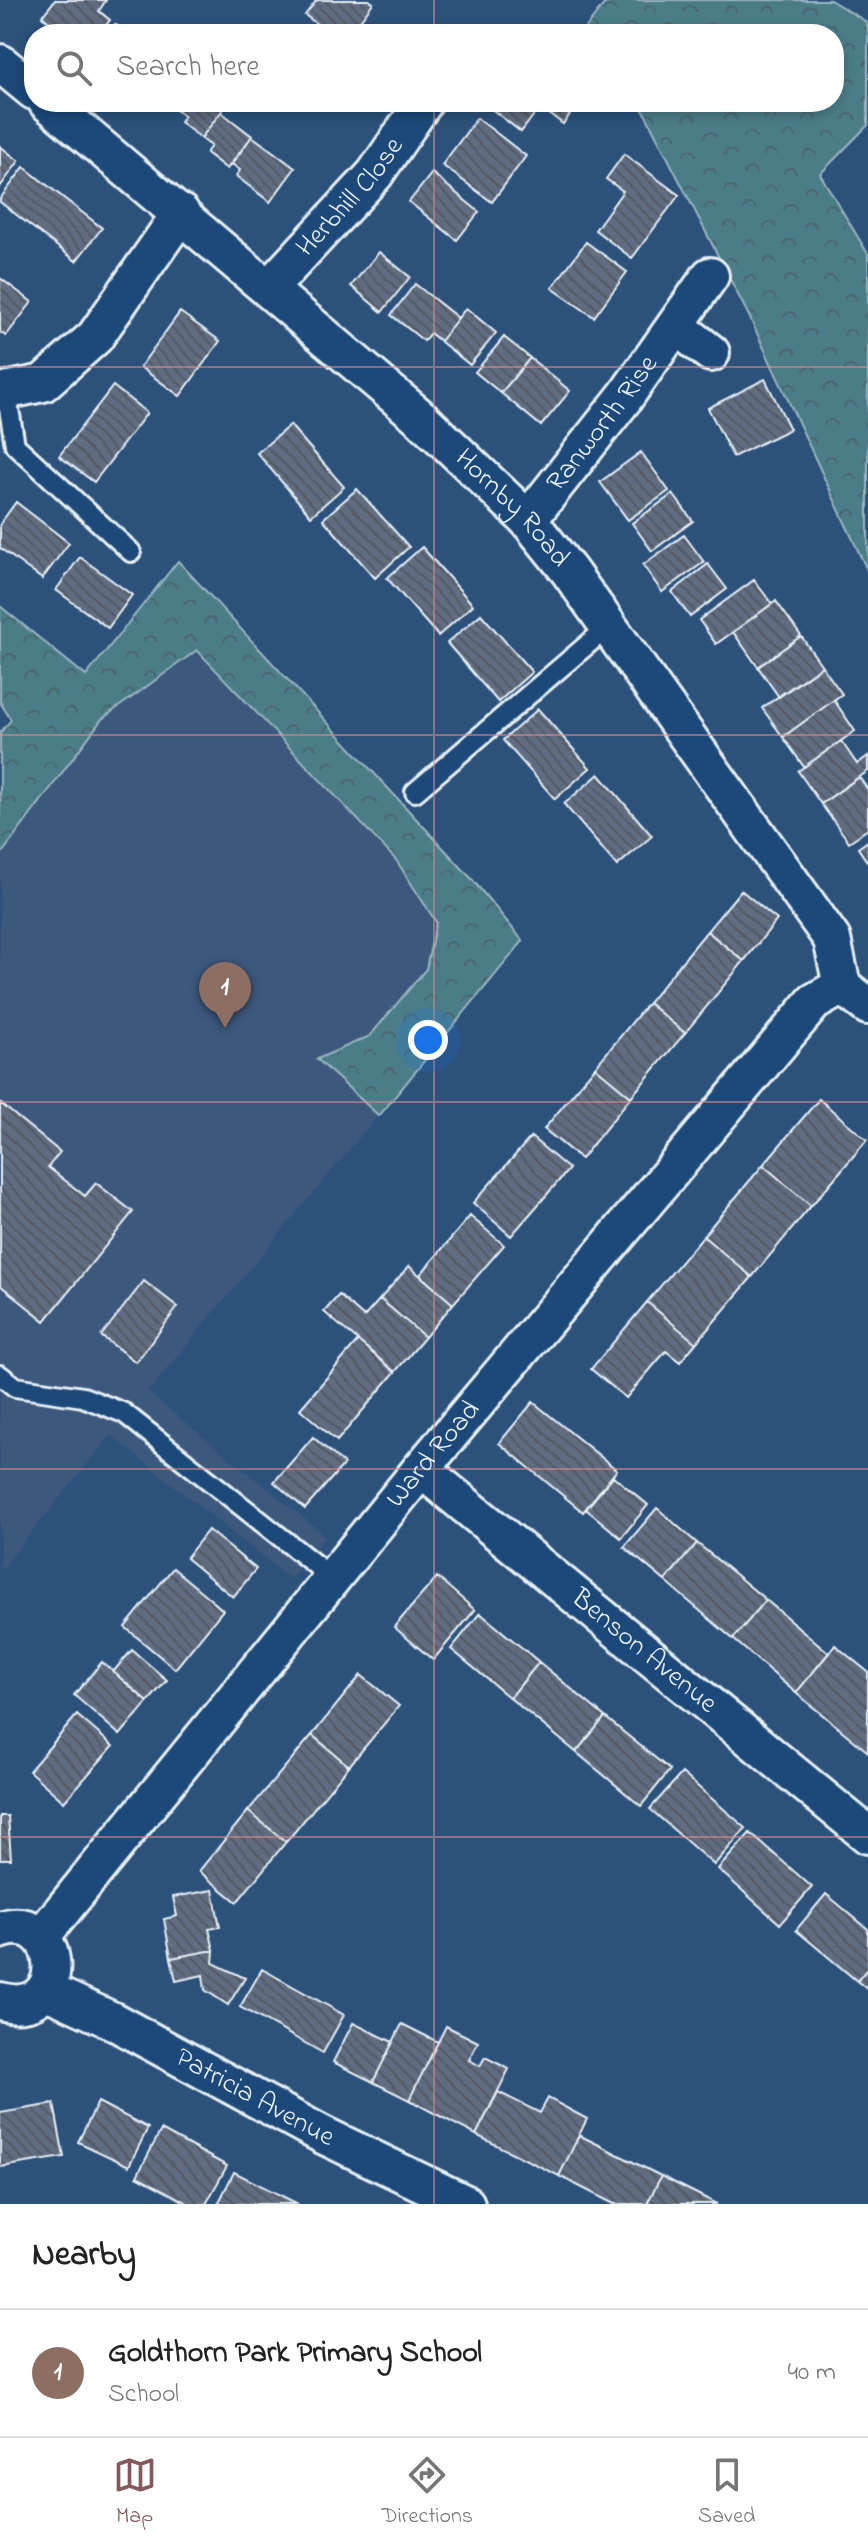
<!DOCTYPE html>
<style>
:root{--surface:#fff;--page:#f2f2f2;--text:#222;--muted:#767676;--line:#e0e0e0;--accent:#85585c}
body{margin:0;font-family:"Indie Flower",sans-serif;background:var(--page);color:var(--text)}
.you{position:absolute;left:428px;top:1040px;width:28px;height:28px;margin:-20px;border:6px solid #fff;border-radius:50%;background:#1a73e8;box-shadow:0 0 0 12px #1a73e833}
.badge{display:grid;place-items:center;width:52px;height:52px;border-radius:50%;background:var(--accent);color:#fff;font-size:26px;font-weight:700}
.pin{position:absolute;translate:-50% -66px;filter:drop-shadow(0 2px 4px #0008)}
.pin::after{content:'';position:absolute;top:42px;width:28px;height:24px;background:inherit;clip-path:polygon(0 0,100% 0,50% 100%)}
.list{margin:0;padding:0;list-style:none}
h2{display:flex;justify-content:space-between;align-items:center;height:104px;margin:0;padding:0 32px;font-size:34px}
h2 small{font-size:26px;font-weight:400;color:var(--muted)}
.list li{display:grid;grid-template-columns:52px 1fr auto;gap:24px;align-items:center;box-sizing:border-box;height:128px;padding:0 32px;border-top:2px solid var(--line)}
.list b{display:block;font-size:30px;white-space:nowrap}
.list p{margin:0;font-size:26px;white-space:nowrap;color:var(--muted)}
.list em{font-size:26px;font-style:normal;color:var(--muted)}
.icon{flex:none;width:44px;height:44px;fill:none;stroke:currentColor;stroke-width:2;stroke-linecap:round;stroke-linejoin:round}
.map{position:relative;flex:none;width:868px;height:2204px;overflow:hidden}
.search{position:absolute;background:var(--surface);box-shadow:0 4px 12px #0003;left:24px;right:24px;top:24px;height:88px;display:flex;align-items:center;gap:20px;box-sizing:border-box;padding:0 28px;border-radius:32px;color:var(--muted);font-size:30px}
.sheet{height:232px;background:var(--surface)}
nav{display:flex;justify-content:space-around;align-items:center;box-sizing:border-box;height:112px;border-top:2px solid var(--line);background:var(--surface);font-size:22px;color:var(--muted)}
nav a{display:grid;justify-items:center;gap:4px}
nav .on{color:var(--accent)}
.map>svg:first-child{display:block}
</style>
<div class="map">
<svg width="868" height="2204" viewBox="0 0 868 2204">
<defs>
<pattern id="forest-crowns" width="20" height="18" patternUnits="userSpaceOnUse" patternTransform="scale(2)"><rect width="20" height="18" fill="#4c7d89"/><path d="M2 6a3 3 0 1 1 6 0M12 15a3 3 0 1 1 6 0" fill="none" stroke="#49656d"/></pattern>
<pattern id="building-back-hatch" width="6" height="6" patternUnits="userSpaceOnUse" patternTransform="scale(2)"><rect width="6" height="6" fill="#616d81"/><path d="M-1 5l2 2M0 0l6 6M5-1l2 2" fill="none" stroke="#525963"/></pattern>
</defs>
<rect width="100%" height="100%" fill="#2c517b"/>
<filter id="ink" filterUnits="userSpaceOnUse"><feTurbulence type="fractalNoise" baseFrequency=".0125" numOctaves="2"/><feDisplacementMap in="SourceGraphic" scale="16" xChannelSelector="R" yChannelSelector="G"/><feConvolveMatrix kernelMatrix="1 2 1 2 8 2 1 2 1" color-interpolation-filters="sRGB"/></filter>
<g filter="url(#ink)">
<!-- built -->
<path fill="#3c597d" d="M178,561l293,317 52,63 -375,451 178,144 -36,43 -179,-144 -111,136v-787z"/>
<!-- forest -->
<path fill="url(#forest-crowns)" stroke="#9ab7c0" stroke-width="2" d="M616,0h214l35,21 3,6v98l-48,49 48,80v318l-119,-256 -110,-214h195v-68h-253l23,-30z
M178,561l293,317 52,63 -144,175 -62,-57 53,-23 56,-67 10,-47 -40,-62 -199,-210 -95,69 -102,137v-123l11,-13 -11,-18v-96l86,70z"/>
<!-- building -->
<path fill="url(#building-back-hatch)" stroke="#e8f1f8" stroke-width="2" d="M55,0h51l-7,11 11,9 -11,14h-35l-22,-18z
M317,0h52l4,3 -23,31h-20l-25,-19z
M115,24l12,10h-19z
M182,102h35l8,5 -24,31 -21,-16 4,-6 -8,-6z
M487,102h92l-16,22 -23,-17 -19,25 -36,-28z
M221,112l31,24 -25,33 -21,-16 5,-7 -10,-8z
M477,118l49,38 -34,46 -50,-37z
M252,136l43,32 -25,34 -34,-26 4,-6 -8,-6z
M0,146l19,15 -19,26z
M624,154l55,41 -47,63 -37,-28 28,-39 -17,-12z
M24,167l78,61 -26,33 -76,-59v-3z
M432,173l47,39 -22,28 -48,-38z
M586,242l41,30 -33,45 -42,-29z
M379,252l31,25 -28,35 -31,-26z
M0,278l32,24 -26,34 -6,-4z
M415,284l43,34 -18,23 -10,-8 -6,8 -33,-26z
M466,308l30,25 -26,32 -30,-24z
M180,312l40,29 -40,55 -40,-29z
M504,337l26,21 -29,35 -26,-21z
M530,358l40,33 -29,35 -40,-33z
M765,379l25,50 -57,28 -25,-49z
M113,386l34,27 -53,69 -35,-26z
M290,425l54,62 -33,29 -54,-63z
M641,452l28,39 -41,29 -28,-38z
M357,489l52,58 -34,31 -52,-59z
M673,494l20,27 -41,30 -20,-28z
M16,502l53,41 -27,36 -42,-31v-24z
M684,535l20,27 -42,30 -19,-27z
M422,547l51,58 -35,31 -51,-58z
M80,557l52,38 -24,33 -52,-38z
M708,564l19,25 -37,28 -18,-25z
M754,580l18,24 -56,40 -17,-24z
M776,601l25,35 -43,31 -25,-35z
M481,614l51,58 -34,30 -51,-59z
M801,636l21,30 -43,31 -21,-30z
M822,666l20,28 -59,43 -21,-29z
M834,700l21,31 -51,36 -21,-30z
M538,709l52,59 -35,31 -52,-59z
M841,741l16,23 11,-8v15l-47,33 -23,-33z
M599,774l53,62 -35,30 -53,-62z
M859,777l9,13v39l-19,13 -28,-38z
M868,841v22l-10,-15z
M741,890l36,30 -33,41 -37,-30z
M707,931l37,30 -59,72 -37,-30z
M648,1003l37,30 -54,64 -36,-30z
M595,1067l36,30 -50,62 -37,-30z
M819,1099l48,41 -56,66 -48,-41z
M0,1103l60,49 -12,15 37,29 11,-13 37,29 -88,109 -45,-36z
M531,1137l38,32 -58,67 -38,-33z
M763,1165l48,41 -59,71 -49,-41z
M470,1216l34,29 -51,59 -33,-29z
M703,1236l49,41 -56,66 -49,-41z
M409,1266l44,38 -28,33 -45,-38z
M144,1281l34,26 -42,55 -35,-26z
M339,1295l25,22 16,-18 45,38 -30,35 -71,-60z
M647,1302l49,41 -16,19 -14,-11 -40,47 -35,-29z
M358,1341l37,31 -58,69 -37,-32z
M533,1402l84,68 -34,42 -84,-69z
M313,1437l31,27 -39,45 -31,-27z
M613,1476l35,29 -27,33 -35,-29z
M657,1508l40,35 -32,38 -41,-34z
M208,1530l48,39 -23,28 -47,-39z
M697,1543l69,57 -33,39 -68,-58z
M173,1568l50,42 -48,59 -50,-42z
M437,1577l38,33 -42,50 -39,-33z
M766,1600l63,53 -33,40 -63,-54z
M480,1613l59,49 -29,36 -59,-49z
M835,1645l33,27v80l-72,-59z
M132,1650l35,30 -19,22 -35,-30z
M102,1662l46,40 -28,33 -46,-40z
M539,1662l66,55 -29,35 -66,-54z
M361,1675l38,31 -50,60 -37,-31z
M77,1715l36,31 -49,56 -35,-31z
M605,1717l65,53 -29,36 -65,-54z
M312,1735l37,31 -63,76 -38,-31z
M682,1773l64,55 -32,37 -64,-56z
M248,1811l38,31 -49,60 -38,-31z
M0,1816h8l3,43h-11z
M750,1833l62,54 -32,37 -62,-55z
M213,1890l7,37 -11,2 5,21 -43,8 -7,-39 13,-3 -4,-19z
M826,1894l42,35v39l-11,13 -61,-51z
M214,1950l-1,13 32,15 -17,27 -23,-15 -2,-15 -27,6 -5,-23z
M868,1968v22l-11,-9z
M262,1969l82,46 -21,38 -83,-46z
M353,2023l40,19 -20,40 -40,-20z
M402,2024l36,18 -29,58 -36,-18z
M446,2026l32,16 -9,18 11,6 5,-9 24,12 -33,66 -67,-35z
M498,2092l42,21 8,-15 39,21 -28,57 -83,-41z
M98,2102l50,26 -19,38 -51,-24z
M54,2104l10,53 -64,10v-54z
M161,2130l66,36 -21,38h-17l-52,-28z
M579,2135l82,41 -14,28h-33l-55,-28z
M234,2172l64,32h-80z
M661,2176l56,28h-70z"/>
<g fill="none" stroke-linecap="round" stroke-linejoin="round">
<defs>
<path id="lane" d="M6,391l9,54 116,107
M415,792l193,-165
M0,1375l15,12 68,10 41,16 208,165"/>
<g id="street">
<path d="M0,63l34,28"/>
<path id="s1" d="M47,102l375,317 106,101 41,51 263,368 10,47 26,20"/>
<path id="s2" d="M269,288l106,-114 49,-72"/>
<path d="M676,326l35,27"/>
<path d="M0,392l43,-9 52,-46 86,-124"/>
<path id="s3" d="M528,520l97,-123 85,-121"/>
<path id="s4" d="M421,1469l447,366"/>
<path d="M0,1930c63,-24 74,91 0,71"/>
<path id="s5" d="M41,1937l380,-468 393,-467 28,-16"/>
<path id="s6" d="M45,1990l68,31 210,114 143,69"/>
</g>
</defs>
<!-- lane casing -->
<use href="#lane" stroke="#e8f1f8" stroke-width="24"/>
<!-- street casing -->
<use href="#street" stroke="#e8f1f8" stroke-width="42"/>
<!-- lane -->
<use href="#lane" stroke="#1f4a7a" stroke-width="18"/>
<!-- street -->
<use href="#street" stroke="#1f4a7a" stroke-width="36"/>
</g>
</g>
<!-- grid -->
<path fill="none" stroke="#df8c90" stroke-width="2" stroke-opacity="0.55" d="M434,0v34M434,102v2102M0,367h868M0,735h868M0,1102h868M0,1469h868M0,1837h868"/>
<g text-anchor="middle" dominant-baseline="central" stroke-width="6" stroke-linejoin="round" paint-order="stroke">
<!-- street labels -->
<g font-size="28" fill="#e8f1f8" stroke="#1f4a7a">
<text stroke="none"><textPath href="#s2" startOffset="122">Herbhill Close</textPath></text>
<text stroke="none"><textPath href="#s3" startOffset="122">Ranworth Rise</textPath></text>
<text stroke="none"><textPath href="#s1" startOffset="618">Hornby Road</textPath></text>
<text stroke="none"><textPath href="#s5" startOffset="622">Ward Road</textPath></text>
<text stroke="none"><textPath href="#s4" startOffset="288">Benson Avenue</textPath></text>
<text stroke="none"><textPath href="#s6" startOffset="236">Patricia Avenue</textPath></text>
</g>
</g>
</svg>
<div class="you"></div>
<div class="pin badge" style="left:225px;top:1028px;background:#8d6e63">1</div>
<div class="search"><svg class="icon" aria-label="search" viewBox="0 0 24 24"><circle cx="10" cy="10" r="6"/><path d="M15 15l6 6"/></svg>Search here</div>
</div>
<section class="sheet">
<h2>Nearby<small></small></h2>
<ul class="list">
<li><span class="badge" style="background:#8d6e63">1</span><div><b>Goldthorn Park Primary School</b><p>School</p></div><em>40 m</em></li>
</ul>
</section>
<nav>
<a class="on"><svg class="icon" aria-label="map" viewBox="0 0 24 24"><path d="M3 6l6-2 6 2 6-2v14l-6 2-6-2-6 2zM9 4v14M15 6v14"/></svg>Map</a>
<a><svg class="icon" aria-label="directions" viewBox="0 0 24 24"><path d="M12 3l9 9-9 9-9-9zM9 14v-3h6M13 9l2 2-2 2"/></svg>Directions</a>
<a><svg class="icon" aria-label="saved" viewBox="0 0 24 24"><path d="M7 4h10v16l-5-4-5 4z"/></svg>Saved</a>
</nav>
